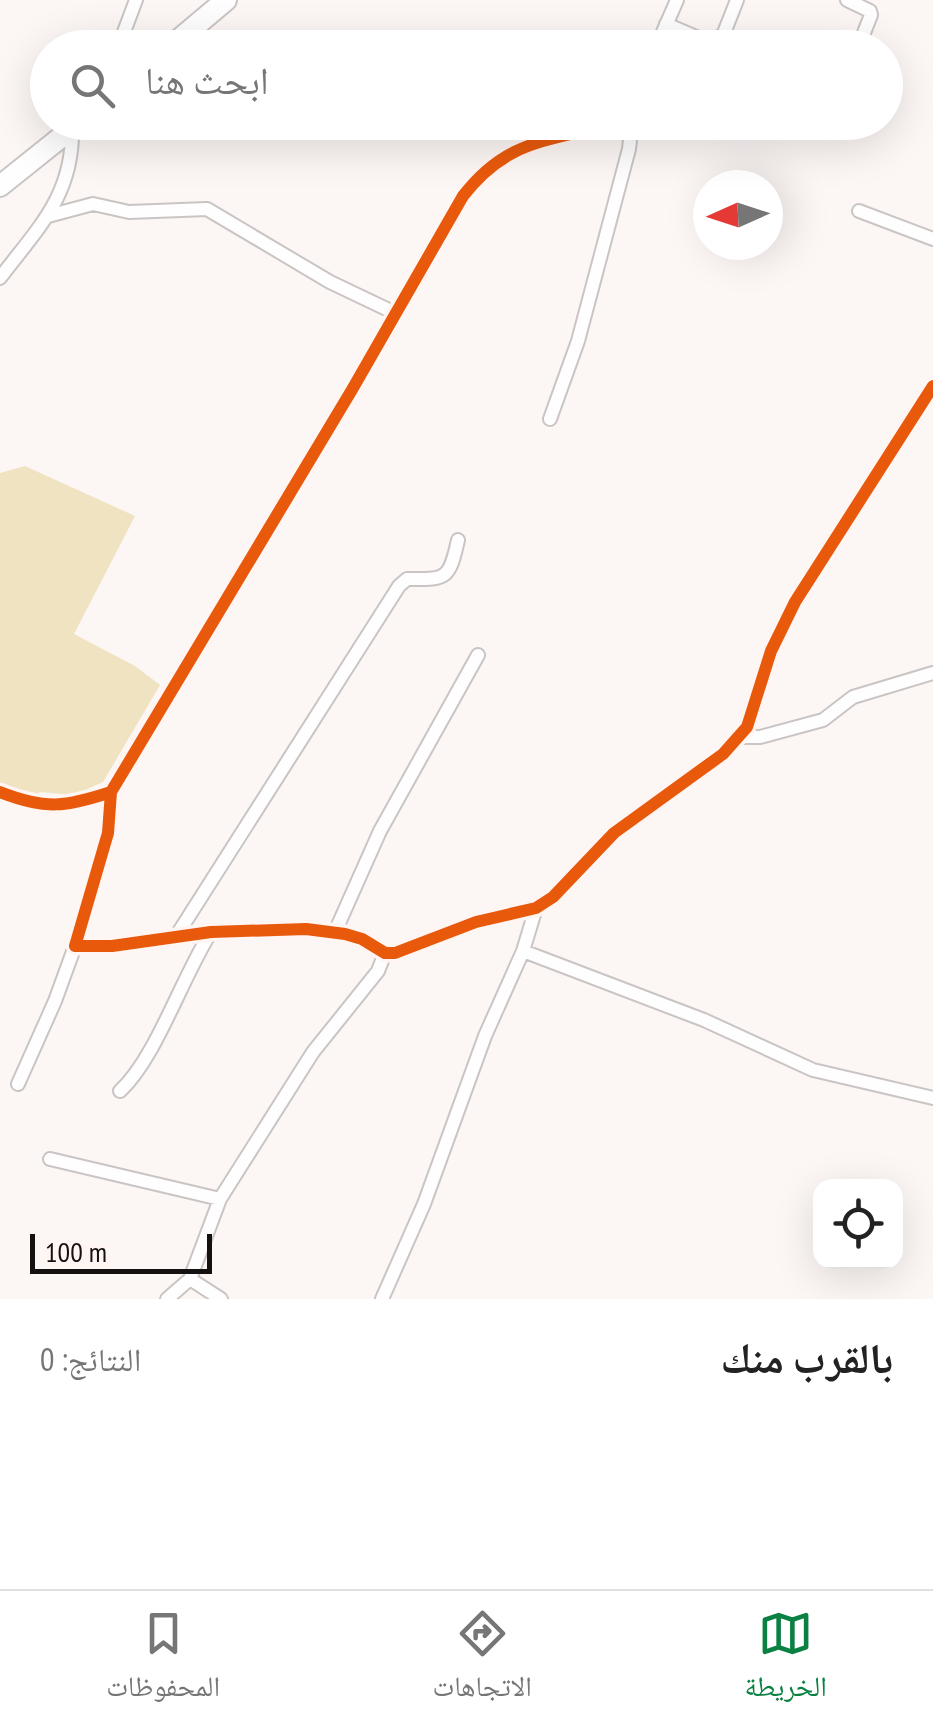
<!DOCTYPE html>
<html lang="ar">
<meta charset="utf-8">
<style>
:root{--surface:#fff;--page:#f2f2f2;--text:#222;--muted:#767676;--line:#e0e0e0;--accent:#0b8043}
body{margin:0;font-family:"PT Sans Narrow","Noto Naskh Arabic",sans-serif;background:var(--page);color:var(--text);direction:rtl}
.controls{position:absolute;right:30px;bottom:30px;display:grid;overflow:hidden;border-radius:20px;box-shadow:0 10px 40px #0002}
.controls button{width:90px;height:90px;display:grid;place-items:center;padding:0;border:0;border-bottom:2px solid var(--line);background:var(--surface);color:var(--text);font:50px sans-serif}
.compass{position:absolute;left:693px;top:170px;width:90px;height:90px;border-radius:50%;background:var(--surface);box-shadow:0 10px 40px #0002;rotate:267deg}
.scale{position:absolute;left:30px;bottom:25px;width:182px;box-sizing:border-box;padding-left:10px;border:5px solid #151110;border-top:0;font-size:28px;line-height:35px;white-space:nowrap;color:#151110;-webkit-text-stroke:8px #fff5f2;paint-order:stroke}
.list{margin:0;padding:0;list-style:none}
h2{display:flex;justify-content:space-between;align-items:center;height:130px;margin:0;padding:0 40px;font-size:42px}
h2 small{font-size:32px;font-weight:400;color:var(--muted)}
.icon{flex:none;width:55px;height:55px;fill:none;stroke:currentColor;stroke-width:2;stroke-linecap:round;stroke-linejoin:round}
.map{position:relative;flex:none;width:933px;height:1299px;overflow:hidden;direction:ltr}
.search{position:absolute;background:var(--surface);box-shadow:0 10px 40px #0002;left:30px;right:30px;top:30px;height:110px;display:flex;align-items:center;gap:25px;box-sizing:border-box;padding:0 35px;border-radius:55px;color:var(--muted);font-size:38px}
.sheet{height:290px;background:var(--surface)}
nav{display:flex;justify-content:space-around;align-items:center;box-sizing:border-box;height:140px;border-top:2px solid var(--line);background:var(--surface);font-size:28px;color:var(--muted)}
nav a{display:grid;justify-items:center;gap:5px}
nav .on{color:var(--accent)}
.map>svg:first-child{display:block}
</style>
<div class="map">
<svg width="933" height="1299" viewBox="0 0 933 1299">
<rect width="100%" height="100%" fill="#fcf6f5"/>
<!-- green -->
<path fill="#f0e3c1" d="M25,466l110,50 -61,118 61,32 25,19 -57,97 -29,13 -35,-3 -1,9 -38,-13v-315z"/>
<g fill="none" stroke-linecap="round" stroke-linejoin="round">
<defs>
<path id="minor" d="M847,0l23,11 1,4 -13,33
M666,24l35,15 15,2 8,-8 13,-33
M118,48l18,-48
M656,48l21,-48
M859,211l74,28
M48,216l45,-12 36,8 78,-3 123,73 65,31
M0,278c37,-49 73,-82 72,-148
M550,419l28,-78 51,-192 3,-27
M739,737h21l63,-17 30,-23 80,-24
M0,792c46,18 66,15 111,0l242,-404 110,-192c46,-59 86,-53 152,-74
M111,792l-3,41 -33,113h37l99,-14 95,-3 39,5 17,5 23,14h10l81,-31 60,-14 17,-11 61,-64 109,-79 24,-27 24,-76 24,-49 138,-216
M335,932l45,-101 98,-176
M175,938l224,-352 8,-7c39,0 42,2 51,-39
M523,951l181,69 109,50 120,28
M18,1084l37,-83 20,-55
M120,1091c36,-33 62,-114 91,-159
M50,1159l170,40
M190,1279l31,20
M167,1299l23,-20 30,-80 93,-147 65,-81 7,-18
M382,1299l42,-95 61,-168 38,-85 13,-43"/>
<path id="primary" d="M169,48l57,-48
M0,186l80,-64"/>
</defs>
<!-- minor casing -->
<use href="#minor" stroke="#cac5c4" stroke-width="16"/>
<!-- primary casing -->
<use href="#primary" stroke="#cac5c4" stroke-width="24"/>
<!-- minor -->
<use href="#minor" stroke="#fffefe" stroke-width="12"/>
<!-- primary -->
<use href="#primary" stroke="#fffefe" stroke-width="20"/>
<defs>
<path id="cycleway" d="M0,792c46,18 66,15 111,0l242,-404 110,-192c46,-59 86,-53 152,-74
M111,792l-3,41 -33,113h37l99,-14 95,-3 39,5 17,5 23,14h10l81,-31 60,-14 17,-11 61,-64 109,-79 24,-27 24,-76 24,-49 138,-216"/>
</defs>
<!-- cycleway casing -->
<use href="#cycleway" stroke="#fff5f2" stroke-width="19"/>
<!-- cycleway -->
<use href="#cycleway" stroke="#e8590c" stroke-width="12"/>
</g>
</svg>
<div class="controls">
<button><svg class="icon" aria-label="locate" viewBox="0 0 24 24"><circle cx="12" cy="12" r="6"/><path d="M12 2v4M12 18v4M2 12h4M18 12h4"/></svg></button>
</div>
<svg class="compass" viewBox="-18 -18 36 36"><path d="M0-13l5 13h-10z" fill="#e53935"/><path d="M0 13l5-13h-10z" fill="#767676"/></svg>
<div class="scale">100 m</div>
<div class="search"><svg class="icon" aria-label="search" viewBox="0 0 24 24"><circle cx="10" cy="10" r="6"/><path d="M15 15l6 6"/></svg>ابحث هنا</div>
</div>
<section class="sheet">
<h2>بالقرب منك<small>النتائج: 0</small></h2>
<ul class="list">
</ul>
</section>
<nav>
<a class="on"><svg class="icon" aria-label="map" viewBox="0 0 24 24"><path d="M3 6l6-2 6 2 6-2v14l-6 2-6-2-6 2zM9 4v14M15 6v14"/></svg>الخريطة</a>
<a><svg class="icon" aria-label="directions" viewBox="0 0 24 24"><path d="M12 3l9 9-9 9-9-9zM9 14v-3h6M13 9l2 2-2 2"/></svg>الاتجاهات</a>
<a><svg class="icon" aria-label="saved" viewBox="0 0 24 24"><path d="M7 4h10v16l-5-4-5 4z"/></svg>المحفوظات</a>
</nav>
